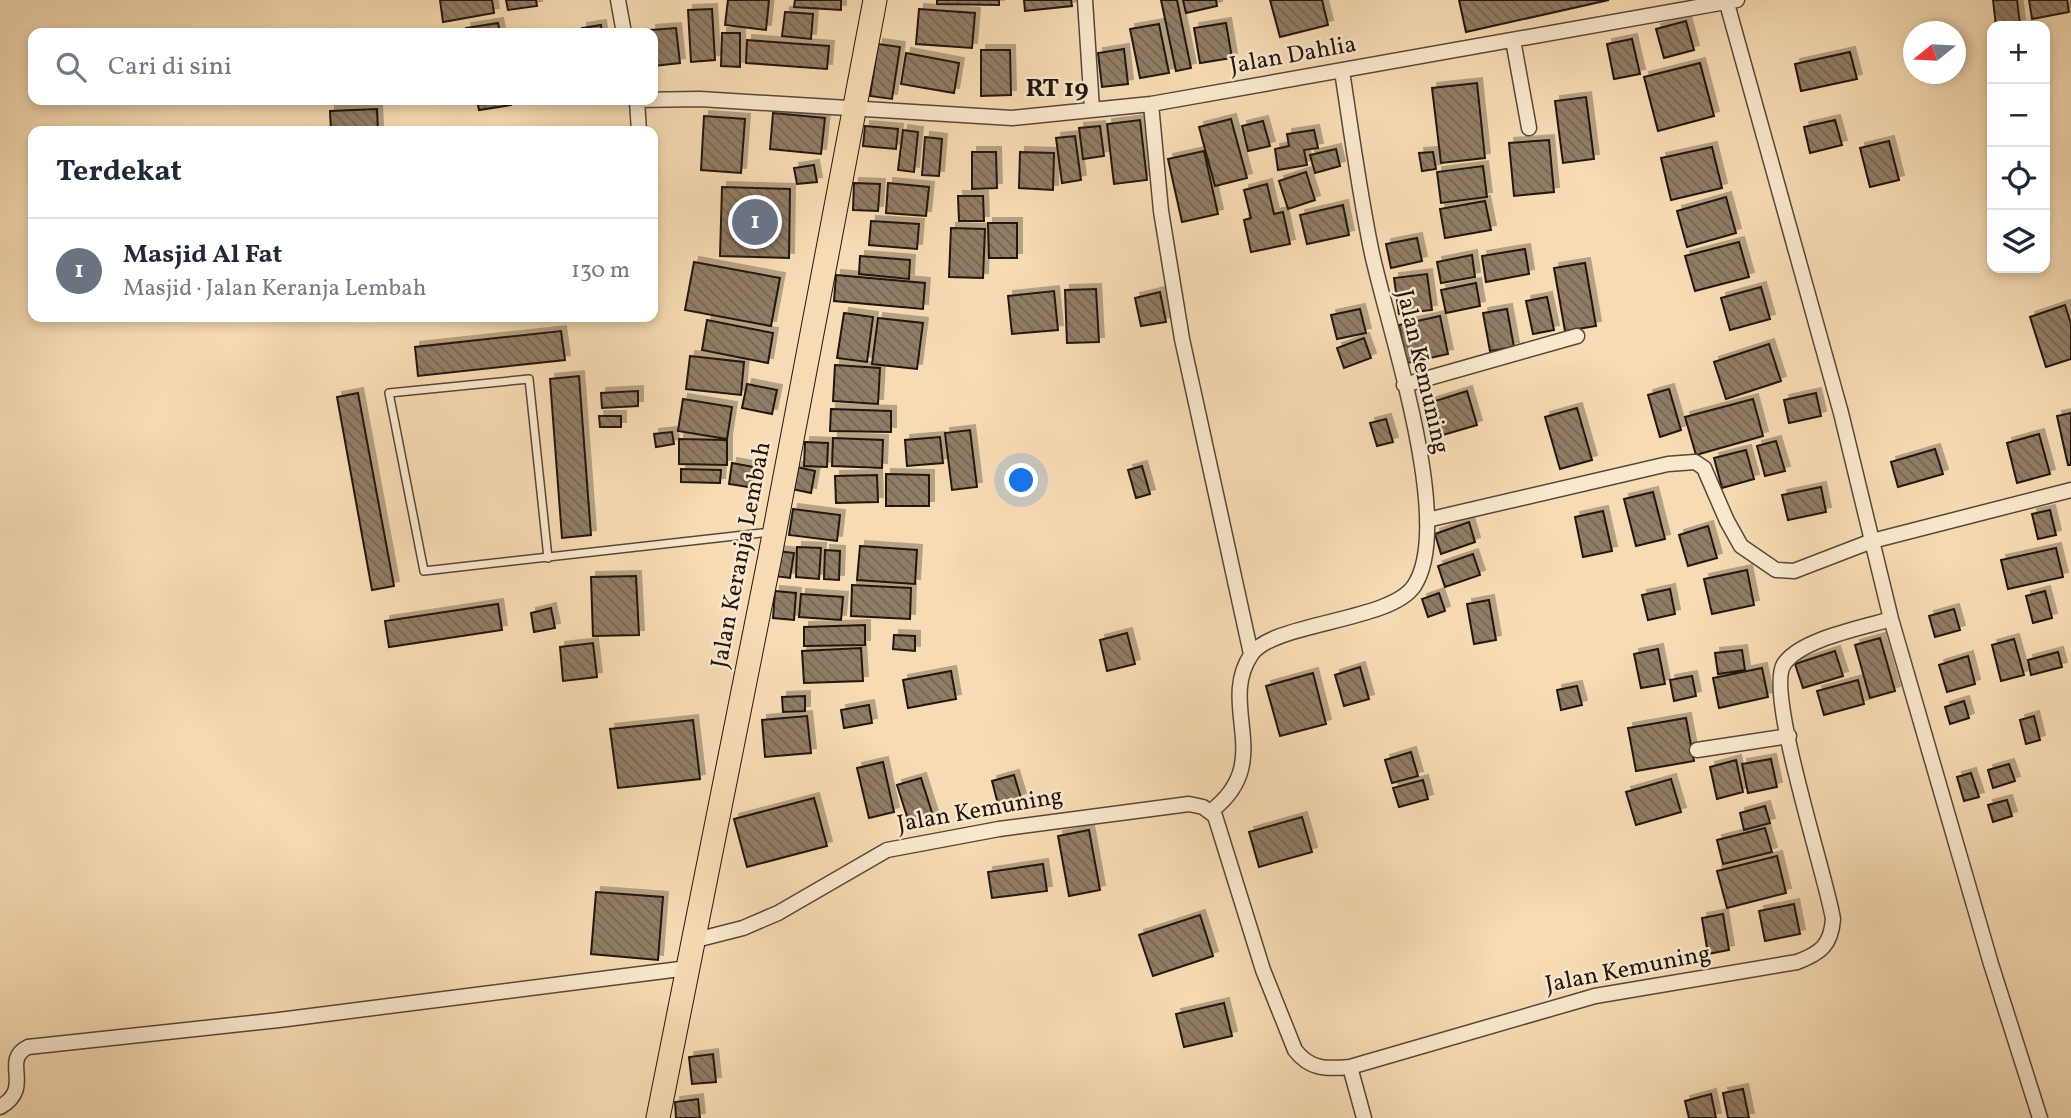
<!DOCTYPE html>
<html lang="id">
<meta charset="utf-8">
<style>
:root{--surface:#fff;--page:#f6f6f7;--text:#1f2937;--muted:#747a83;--line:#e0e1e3;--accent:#111827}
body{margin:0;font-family:Vollkorn,serif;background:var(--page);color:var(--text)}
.controls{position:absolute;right:21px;top:21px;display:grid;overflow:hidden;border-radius:14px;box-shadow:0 4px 10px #0003}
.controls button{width:63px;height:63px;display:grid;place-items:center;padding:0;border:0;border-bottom:2px solid var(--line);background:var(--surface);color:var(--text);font:35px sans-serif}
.compass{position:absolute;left:1903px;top:21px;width:63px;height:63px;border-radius:50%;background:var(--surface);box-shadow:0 4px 10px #0003;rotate:252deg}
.you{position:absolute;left:1022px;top:481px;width:24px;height:24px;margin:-18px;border:5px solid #fff;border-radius:50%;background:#1a73e8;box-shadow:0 0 0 10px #1a73e833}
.badge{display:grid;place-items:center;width:46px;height:46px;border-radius:50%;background:var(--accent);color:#fff;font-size:23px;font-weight:700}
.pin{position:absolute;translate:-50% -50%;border:4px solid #fff;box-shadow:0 2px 7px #0006}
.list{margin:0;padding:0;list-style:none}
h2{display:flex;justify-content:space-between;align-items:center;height:91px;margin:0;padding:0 28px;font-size:30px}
h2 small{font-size:23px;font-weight:400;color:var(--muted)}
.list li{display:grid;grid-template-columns:46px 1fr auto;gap:21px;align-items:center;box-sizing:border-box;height:105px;padding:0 28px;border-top:2px solid var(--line)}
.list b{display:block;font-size:26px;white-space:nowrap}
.list p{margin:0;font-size:23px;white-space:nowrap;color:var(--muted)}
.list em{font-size:23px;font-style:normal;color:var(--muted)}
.icon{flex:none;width:38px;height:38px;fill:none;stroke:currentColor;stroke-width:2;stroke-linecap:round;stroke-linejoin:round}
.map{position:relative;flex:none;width:2071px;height:1118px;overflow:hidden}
.search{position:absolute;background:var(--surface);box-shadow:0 4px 10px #0003;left:28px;top:28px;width:630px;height:77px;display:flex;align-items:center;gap:18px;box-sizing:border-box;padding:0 24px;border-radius:14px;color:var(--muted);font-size:26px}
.panel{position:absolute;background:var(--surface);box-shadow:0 4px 10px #0003;left:28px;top:126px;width:630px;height:196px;border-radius:14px}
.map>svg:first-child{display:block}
</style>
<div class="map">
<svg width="2071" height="1118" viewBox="0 0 2071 1118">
<defs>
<pattern id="building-back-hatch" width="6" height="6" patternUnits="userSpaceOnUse" patternTransform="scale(1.75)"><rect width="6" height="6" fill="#917c65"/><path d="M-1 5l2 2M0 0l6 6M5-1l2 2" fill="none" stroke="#766552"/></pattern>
<filter id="shadow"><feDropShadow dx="5" dy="-5" stdDeviation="0" flood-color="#0004"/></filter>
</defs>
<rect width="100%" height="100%" fill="#f7dbb4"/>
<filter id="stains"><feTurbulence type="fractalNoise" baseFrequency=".00286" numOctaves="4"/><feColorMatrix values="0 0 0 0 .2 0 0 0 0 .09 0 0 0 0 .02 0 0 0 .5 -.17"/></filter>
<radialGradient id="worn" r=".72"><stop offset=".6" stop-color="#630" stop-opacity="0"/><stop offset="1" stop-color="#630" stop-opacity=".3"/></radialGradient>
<!-- building -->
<path fill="url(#building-back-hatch)" stroke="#22160f" stroke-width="2" filter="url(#shadow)" d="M440,0h52l2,13 -51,9z
M506,0h30l1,6 -29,4z
M728,0h41l-3,30 -41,-5z
M795,0h46v10l-47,-3z
M937,0h62v5l-62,-1z
M1024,0h47l1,6 -47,5z
M1161,0h16l14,68 -15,3z
M1183,0h33l1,6 -31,7z
M1270,0h52l6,25 -48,12z
M1459,0h150l-143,32z
M1993,0h24l3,24 -24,2z
M2029,0h38l2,12 -37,7z
M712,9l3,51 -24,2 -3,-52z
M919,9l56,4 -3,35 -56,-4z
M785,12l28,2 -2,25 -29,-3z
M1686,21l8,29 -30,8 -8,-29z
M498,23l2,10h-33l-1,-5z
M1226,23l6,35 -32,5 -6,-35z
M1159,24l10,49 -29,5 -10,-49z
M601,25l1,8h-19l-1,-5z
M676,28l4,35 -26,3 -3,-36z
M722,33h18v34l-19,-1z
M1632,39l8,35 -26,5 -7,-35z
M747,40l82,6 -2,23 -81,-6z
M878,44l22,3 -8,52 -22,-3z
M1124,49l4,35 -26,3 -4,-34z
M981,50h29l1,45 -30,1z
M1850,52l7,27 -56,12 -6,-27z
M906,53l53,10 -5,30 -53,-9z
M1700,63l14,53 -56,15 -14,-54z
M1477,83l8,75 -44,5 -9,-75z
M1586,97l8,62 -31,4 -8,-62z
M477,100h33l1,5 -32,5z
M377,109l1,22h-47l-1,-20z
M773,113l52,5 -4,36 -51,-5z
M704,116l41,3 -4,54 -40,-3z
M1231,119l16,59 -32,8 -16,-59z
M1140,120l7,60 -33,4 -7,-60z
M1835,120l7,25 -32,8 -6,-26z
M1263,121l7,25 -22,5 -6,-25z
M865,126l33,3 -2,20 -33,-3z
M1100,126l4,30 -21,3 -4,-31z
M903,130l15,2 -4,40 -16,-2z
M1314,130l4,18 -14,2 3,15 -29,5 -3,-21 14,-3 -2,-12z
M1075,136l6,44 -19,3 -6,-45z
M925,137l17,2 -3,37 -17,-1z
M1549,140l5,52 -40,4 -5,-53z
M1889,141l10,39 -29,7 -10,-39z
M1712,147l10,41 -51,12 -10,-42z
M1336,149l4,17 -25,7 -5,-18z
M1204,151l14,63 -36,8 -14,-63z
M972,152h24l1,36 -25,1z
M1020,152l34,1 -1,37 -34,-2z
M1433,152l3,17 -14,2 -3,-18z
M814,165l3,17 -20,2 -3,-16z
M1483,166l4,31 -46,6 -4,-31z
M1306,172l9,28 -27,9 -9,-28z
M854,183l26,1 -2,27 -25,-1z
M888,183l41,4 -3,29 -40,-3z
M1267,184l7,30 9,-2 7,32 -39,8 -7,-32 7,-2 -7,-28z
M722,187l68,2 -1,69 -69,-2z
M958,196h25l1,25h-25z
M1726,197l10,36 -49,14 -10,-36z
M1485,201l6,29 -46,8 -5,-29z
M1343,205l6,30 -42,9 -7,-29z
M871,221l48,3 -2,25 -48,-4z
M988,223h29v35h-28z
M951,228l34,1 -2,49 -34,-1z
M1417,238l5,23 -31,7 -5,-24z
M1739,242l10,35 -54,14 -10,-35z
M1525,249l4,25 -43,8 -4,-26z
M1472,255l3,22 -34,6 -4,-21z
M860,256l50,4 -1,19 -50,-5z
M694,262l86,16 -9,48 -86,-16z
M1585,263l11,63 -31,5 -11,-63z
M1427,274l5,36 -33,4 -5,-36z
M836,275l89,8 -2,26 -89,-8z
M1476,283l4,23 -34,7 -5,-23z
M1761,287l9,32 -40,11 -9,-32z
M1096,289l3,53 -32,1 -2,-53z
M1054,291l4,39 -46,4 -4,-38z
M1160,292l6,30 -25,4 -6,-28z
M1547,297l7,33 -21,4 -7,-33z
M2065,305l6,19v35l-25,8 -16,-50z
M1360,309l6,24 -29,6 -6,-24z
M1507,309l7,38 -24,4 -7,-38z
M844,313l29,4 -6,45 -30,-4z
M1440,316l8,38 -41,9 -8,-38z
M878,318l45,5 -6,46 -45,-5z
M707,320l66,13 -5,30 -66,-13z
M561,331l4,29 -147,16 -3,-29z
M1364,338l7,20 -27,10 -7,-20z
M1769,344l12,37 -55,18 -12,-37z
M690,356l54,6 -3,33 -55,-6z
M835,365l45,3 -2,36 -45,-3z
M579,376l12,159 -29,3 -12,-159z
M747,384l30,6 -5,24 -30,-6z
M1669,389l12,41 -21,7 -12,-42z
M638,391v15l-36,2 -1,-15z
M1467,391l10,34 -41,12 -10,-33z
M358,393l36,193 -22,4 -35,-193z
M1816,393l5,23 -32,7 -5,-23z
M683,399l49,8 -5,32 -49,-8z
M1753,399l10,37 -67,19 -11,-38z
M1577,408l15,52 -32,9 -15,-52z
M831,409l60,2v21l-61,-1z
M2071,413v52h-3l-11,-49z
M599,416h22v11h-21z
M1386,419l7,23 -16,4 -7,-23z
M970,430l7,57 -25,3 -7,-57z
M672,432l2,12 -18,3 -2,-13z
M2039,434l11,40 -33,9 -10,-40z
M940,437l3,26 -36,3 -2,-26z
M833,438l50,2 -1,28 -50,-2z
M679,439l48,1v25l-48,-1z
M1776,441l9,30 -20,5 -8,-30z
M805,442l23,1 -1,24 -23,-1z
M1935,449l8,25 -45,13 -7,-25z
M1746,450l8,29 -32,9 -8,-30z
M732,463l27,5 -4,20 -26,-4z
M1142,466l8,28 -14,4 -8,-28z
M797,467l18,4 -4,22 -19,-4z
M681,469l40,1 -1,13 -39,-1z
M886,474l43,1v31h-43z
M877,475l1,27 -42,1 -1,-27z
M1821,487l5,25 -38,8 -6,-25z
M1653,492l12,47 -29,7 -12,-47z
M793,509l47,6 -3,26 -48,-6z
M2050,510l6,25 -18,4 -6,-25z
M1603,511l9,40 -29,6 -8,-40z
M1469,522l6,20 -34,12 -6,-20z
M1708,526l9,32 -29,8 -9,-31z
M860,546l57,4 -2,34 -58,-4z
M797,547l24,1 -2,31 -23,-2z
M2056,548l7,29 -55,12 -7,-29z
M825,550l15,1 -1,29 -15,-1z
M778,551l16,2 -4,25 -16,-2z
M1473,554l7,21 -35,12 -7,-21z
M1747,570l7,35 -42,9 -8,-35z
M636,576l3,59 -46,1 -2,-59z
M852,585l59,3 -1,31 -59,-3z
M1670,589l5,25 -27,6 -6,-25z
M775,591l21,2 -2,27 -21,-2z
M2045,591l7,27 -19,5 -7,-27z
M1439,593l6,18 -17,6 -6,-18z
M801,594l42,3 -2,23 -42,-3z
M1489,600l7,40 -22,4 -7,-40z
M498,604l4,26 -113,17 -4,-26z
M551,608l4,20 -21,4 -3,-19z
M1954,609l6,21 -25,7 -6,-21z
M865,625v20l-61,1v-19z
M1127,633l8,31 -28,7 -7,-31z
M894,635l21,1v15l-22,-2z
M1880,638l15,53 -25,7 -15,-53z
M2014,639l10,36 -23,6 -9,-36z
M593,643l4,34 -34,4 -3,-34z
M861,648l2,33 -59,2 -2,-32z
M1658,649l7,35 -24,4 -7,-34z
M1742,650l3,20 -27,4 -3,-21z
M1835,651l8,25 -40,12 -8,-24z
M2058,652l4,15 -31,8 -3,-15z
M1968,656l7,28 -28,8 -8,-27z
M1360,667l9,32 -25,7 -9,-31z
M1762,668l6,29 -49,11 -6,-30z
M951,671l5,28 -48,9 -5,-28z
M1313,673l13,51 -46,12 -14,-50z
M1692,676l4,20 -22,5 -4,-21z
M1858,680l6,24 -40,11 -7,-24z
M1577,686l5,19 -21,5 -4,-20z
M805,696v15l-22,1 -1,-15z
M1964,701l5,17 -19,6 -5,-17z
M869,705l3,18 -28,5 -3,-18z
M807,716l4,37 -46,4 -3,-37z
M2034,716l6,24 -14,4 -6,-24z
M1686,718l8,43 -58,10 -8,-43z
M693,720l7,59 -82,9 -8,-59z
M1411,752l7,24 -26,7 -7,-23z
M1771,759l6,28 -29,6 -6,-29z
M1736,760l7,32 -26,7 -7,-32z
M883,762l11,50 -25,6 -12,-50z
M2009,764l6,17 -22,7 -5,-18z
M1971,773l8,24 -15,4 -7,-24z
M1014,775l7,23 -23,6 -6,-23z
M921,778l14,44 -24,7 -14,-44z
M1671,779l10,33 -45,13 -10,-33z
M1423,780l5,19 -29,8 -6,-19z
M814,798l13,48 -80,21 -13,-48z
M2007,800l5,16 -19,6 -5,-17z
M1765,806l5,17 -26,7 -4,-17z
M1302,817l10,35 -53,15 -10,-35z
M1765,828l7,24 -49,12 -6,-24z
M1089,830l11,60 -31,6 -11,-60z
M1777,856l9,37 -59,15 -10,-37z
M1043,864l4,27 -55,7 -4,-26z
M596,892l67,5 -5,63 -67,-6z
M1794,904l6,30 -35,7 -6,-30z
M1723,914l6,36 -21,4 -6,-36z
M1200,915l13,41 -60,20 -14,-41z
M1224,1003l8,33 -48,11 -8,-33z
M713,1054l3,28 -24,2 -3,-27z
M1743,1089l6,29h-21l-5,-25z
M1711,1094l5,24h-27l-4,-17z
M698,1099l2,19h-24l-1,-16z"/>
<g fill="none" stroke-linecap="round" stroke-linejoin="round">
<defs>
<path id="service" d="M548,558l-19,-179 -140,14 35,178 346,-39"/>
<path id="minor" d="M618,0l6,33
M1085,0l7,109
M1726,0l115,413 50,206 100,345 49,154
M1513,40l16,88
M636,100l64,-1 312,19 139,-14 586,-104
M637,101l2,30
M1151,104l10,107 21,128 69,315
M1404,385l173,-49
M1427,520l241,-56 27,-2 9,6 23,53 14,25 35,24 18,1 78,-30 199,-51
M1697,750l92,-14
M1211,811c65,-49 6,-105 40,-156 21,-33 139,-33 163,-69 42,-63 -28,-263 -43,-337 -12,-59 -20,-119 -29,-178
M692,941l51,-13 35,-15 109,-63 112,-21 190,-25 14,3 12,9 48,154 32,80c15,20 32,19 55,17l245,-71 202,-34c24,-9 34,-17 36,-43 -7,-44 -68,-227 -49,-255 17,-25 78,-36 107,-45
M1350,1067l14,51
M0,1107c35,-20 0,-46 28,-60l251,-27 409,-52"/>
<path id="primary" d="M658,1118l111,-557 106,-561"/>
</defs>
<!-- service casing -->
<use href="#service" stroke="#574738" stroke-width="10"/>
<!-- minor casing -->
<use href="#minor" stroke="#574738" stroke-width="17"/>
<!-- primary casing -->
<use href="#primary" stroke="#22160f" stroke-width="25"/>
<!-- service -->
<use href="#service" stroke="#fae8ce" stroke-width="7"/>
<!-- minor -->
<use href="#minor" stroke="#fae8ce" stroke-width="14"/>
<!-- primary -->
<use href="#primary" stroke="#f7dbb4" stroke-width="23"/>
</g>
<g text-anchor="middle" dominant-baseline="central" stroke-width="5" stroke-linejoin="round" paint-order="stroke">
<!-- street labels -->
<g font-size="24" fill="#22160f" stroke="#fae8ce">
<text transform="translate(1293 56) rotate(-10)">Jalan Dahlia</text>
<text transform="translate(1422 372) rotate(77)">Jalan Kemuning</text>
<text transform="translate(742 555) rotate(-79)">Jalan Keranja Lembah</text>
<text transform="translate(980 811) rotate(-10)">Jalan Kemuning</text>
<text transform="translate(1628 970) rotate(-11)">Jalan Kemuning</text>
</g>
<!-- neighbourhood labels -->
<g font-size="26" font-weight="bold" fill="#22160f" stroke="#fae8ce">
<text x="1057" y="89">RT 19</text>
</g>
</g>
<rect width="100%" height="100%" filter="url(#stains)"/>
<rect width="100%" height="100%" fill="url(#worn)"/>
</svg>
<div class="controls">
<button>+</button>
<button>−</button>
<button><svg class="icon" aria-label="locate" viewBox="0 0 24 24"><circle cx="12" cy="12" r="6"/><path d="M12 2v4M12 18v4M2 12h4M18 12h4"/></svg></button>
<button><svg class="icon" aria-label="layers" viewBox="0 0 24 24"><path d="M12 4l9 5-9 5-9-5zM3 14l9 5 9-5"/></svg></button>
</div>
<svg class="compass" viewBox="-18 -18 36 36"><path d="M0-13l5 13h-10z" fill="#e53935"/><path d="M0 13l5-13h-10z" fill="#747a83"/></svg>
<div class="you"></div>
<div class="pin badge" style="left:755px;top:222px;background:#6b7280">1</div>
<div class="search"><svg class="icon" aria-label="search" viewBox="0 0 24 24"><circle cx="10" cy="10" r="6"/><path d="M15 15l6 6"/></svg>Cari di sini</div>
<section class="panel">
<h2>Terdekat<small></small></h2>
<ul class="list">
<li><span class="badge" style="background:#6b7280">1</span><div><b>Masjid Al Fat</b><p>Masjid · Jalan Keranja Lembah</p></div><em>130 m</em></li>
</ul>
</section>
</div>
